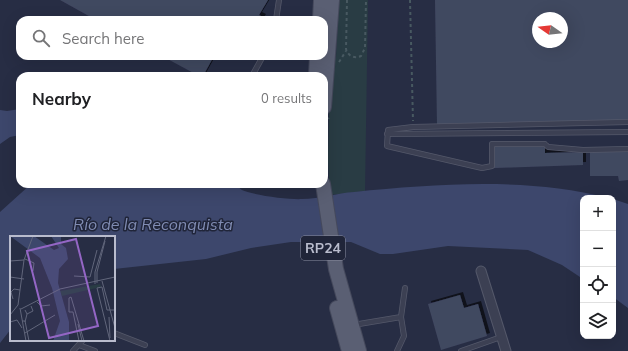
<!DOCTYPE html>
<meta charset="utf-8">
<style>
:root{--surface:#fff;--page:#f2f2f2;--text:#202124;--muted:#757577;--line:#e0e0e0}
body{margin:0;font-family:Mulish,sans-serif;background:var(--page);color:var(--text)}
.controls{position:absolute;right:12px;bottom:12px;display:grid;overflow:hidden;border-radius:8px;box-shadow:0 4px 16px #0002}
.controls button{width:36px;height:36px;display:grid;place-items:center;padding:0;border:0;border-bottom:1px solid var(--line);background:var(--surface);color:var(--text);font:20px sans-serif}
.compass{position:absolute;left:532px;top:12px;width:36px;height:36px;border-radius:50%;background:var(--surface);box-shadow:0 4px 16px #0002;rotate:284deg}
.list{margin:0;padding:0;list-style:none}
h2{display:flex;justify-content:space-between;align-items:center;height:52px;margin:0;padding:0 16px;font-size:17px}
h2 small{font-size:13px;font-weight:400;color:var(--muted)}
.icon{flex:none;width:22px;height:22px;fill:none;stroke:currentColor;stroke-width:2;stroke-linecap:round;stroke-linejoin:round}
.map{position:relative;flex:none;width:628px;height:351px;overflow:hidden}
.search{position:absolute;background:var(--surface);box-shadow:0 4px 16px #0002;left:16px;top:16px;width:312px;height:44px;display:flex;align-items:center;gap:10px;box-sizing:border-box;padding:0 14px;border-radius:12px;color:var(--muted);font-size:15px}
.panel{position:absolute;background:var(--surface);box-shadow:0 4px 16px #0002;left:16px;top:72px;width:312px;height:116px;border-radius:12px}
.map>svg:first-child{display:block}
</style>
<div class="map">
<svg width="628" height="351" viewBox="0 0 628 351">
<defs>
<filter id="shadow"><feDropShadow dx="3" dy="-3" stdDeviation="0" flood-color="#0009"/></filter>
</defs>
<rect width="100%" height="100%" fill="#272d44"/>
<!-- green -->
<path fill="#293c44" d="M339,0h29l-3,191 -35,4 -2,-34 2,-94 6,-10z"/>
<!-- water -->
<path fill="#3d476c" d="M20,109v26l-10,2 -10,7v-34l7,1z
M31,184h205c2,2 4,5 6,6 10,5 49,10 60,9 18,0 35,-6 52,-7 83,-8 172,-15 254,6h-25v81l-21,-14 -34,-15 -80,-4 -55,8h-13l-29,-12h-60l-40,6 -45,11 -92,10v-32h-103v92l-11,14v-131z
M613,199l15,5v104l-15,-11z"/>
<!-- building -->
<path fill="#414861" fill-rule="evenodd" filter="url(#shadow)" d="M60,0h208l-9,15 4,2 -2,3h-165z
M435,0h193v121l-191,4zM538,18h24v24h-24z
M162,56h52l-11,20h-4z
M545,145v8l38,-1v13l-89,3 -1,-22z
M628,151v29l-9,1 -1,-5h-28v-24z
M460,295l4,13 14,-4 9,32 -46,14 -13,-46z"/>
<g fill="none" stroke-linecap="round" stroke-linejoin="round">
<defs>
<path id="lane" d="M276,20l3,-20
M252,76l11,-20
M628,122l-215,5 -25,3 -1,16 95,22 10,-2v-22h53l3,3 35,3 45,-1
M387,134l241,-2
M353,325l48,-8
M114,333l31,12
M79,345l16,6
M73,351l10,-11
M397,351l7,-15 -3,-19 4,-29
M461,351l40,-14"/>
<path id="street" d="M481,271l25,80"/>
<path id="primary" d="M320,20l1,-20
M316,76l1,-20
M324,107l8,-107
M323,184l13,85 23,82
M337,308l12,43"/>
</defs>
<!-- lane casing -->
<use href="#lane" stroke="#54586a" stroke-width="6"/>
<!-- street casing -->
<use href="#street" stroke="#54586a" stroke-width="11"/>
<!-- primary casing -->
<use href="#primary" stroke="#45495c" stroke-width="16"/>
<!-- path -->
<path stroke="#485961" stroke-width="2" stroke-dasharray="3 3" stroke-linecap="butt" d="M347,0l-1,49c2,7 8,10 15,7l4,-8 1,-48
M410,0l3,121
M339,62l7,-11
M324,123l5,-5"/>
<!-- lane -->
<use href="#lane" stroke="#3c4053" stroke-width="4.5"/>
<!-- street -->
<use href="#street" stroke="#3c4053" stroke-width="9"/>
<!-- primary -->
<use href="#primary" stroke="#5a5f73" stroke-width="14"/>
</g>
<g text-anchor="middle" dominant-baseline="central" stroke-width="3" stroke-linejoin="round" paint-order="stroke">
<!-- shield labels -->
<rect fill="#202539" stroke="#8b8fa1" stroke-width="1" x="301" y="236" width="44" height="24" rx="3"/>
<g font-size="14" font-weight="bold" fill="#b9bccd">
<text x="323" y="248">RP24</text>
</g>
<!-- water labels -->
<g font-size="16" font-style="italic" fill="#808cb3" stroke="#202539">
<text x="153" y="224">Río de la Reconquista</text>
</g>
</g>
<!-- overview -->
<g transform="translate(10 236)">
<rect width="105" height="105" fill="#272d44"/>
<path d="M90,48l1,3 -39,9 -2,-5z" fill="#293c44"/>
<path d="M0,0h24l20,14 5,-2 -8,-12h10v8l5,4 2,11 -9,10 -1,14 11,39v19h-16l7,-20 -8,-33 -12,-30z" fill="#3d476c"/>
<path fill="none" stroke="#61667b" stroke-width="1" d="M15,23l9,4 -1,8M0,25l14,-1M64,40l16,1 7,-27M0,41l14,2M92,45l13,47M87,47v-11l8,-31M85,48v-12l11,-36M3,63l-2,-7 3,-3 6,1M27,66l4,4 9,-1M10,72l6,33M11,73l39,-20 55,-12M15,74l2,4 -2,8M17,78l6,-3 -2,-5M0,79l8,-10 6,-45 9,-24M99,81l1,21M12,85h3l4,20M0,86l7,-2 5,8M68,88l4,17M15,97l30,-18M69,105l-6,-29h-4v-14l2,-1 13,44M100,105l-13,-53 5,-1 5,23h8"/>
<path fill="#9466c5" fill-opacity="0.15" stroke="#9466c5" stroke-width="2" d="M66,3l22,87 -49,12 -22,-87z"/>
<rect width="105" height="105" fill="none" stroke="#b9bccd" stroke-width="2"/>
</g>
</svg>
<div class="controls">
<button>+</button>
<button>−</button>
<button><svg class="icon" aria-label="locate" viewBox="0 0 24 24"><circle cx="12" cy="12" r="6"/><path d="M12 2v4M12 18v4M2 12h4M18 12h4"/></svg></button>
<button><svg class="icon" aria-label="layers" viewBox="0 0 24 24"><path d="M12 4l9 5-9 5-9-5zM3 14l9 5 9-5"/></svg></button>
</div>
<svg class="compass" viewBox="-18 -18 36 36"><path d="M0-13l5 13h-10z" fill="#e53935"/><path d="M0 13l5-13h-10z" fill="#757577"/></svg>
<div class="search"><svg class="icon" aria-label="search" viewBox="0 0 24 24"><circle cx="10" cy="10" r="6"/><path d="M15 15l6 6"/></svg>Search here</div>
<section class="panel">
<h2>Nearby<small>0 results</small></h2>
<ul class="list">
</ul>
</section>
</div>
